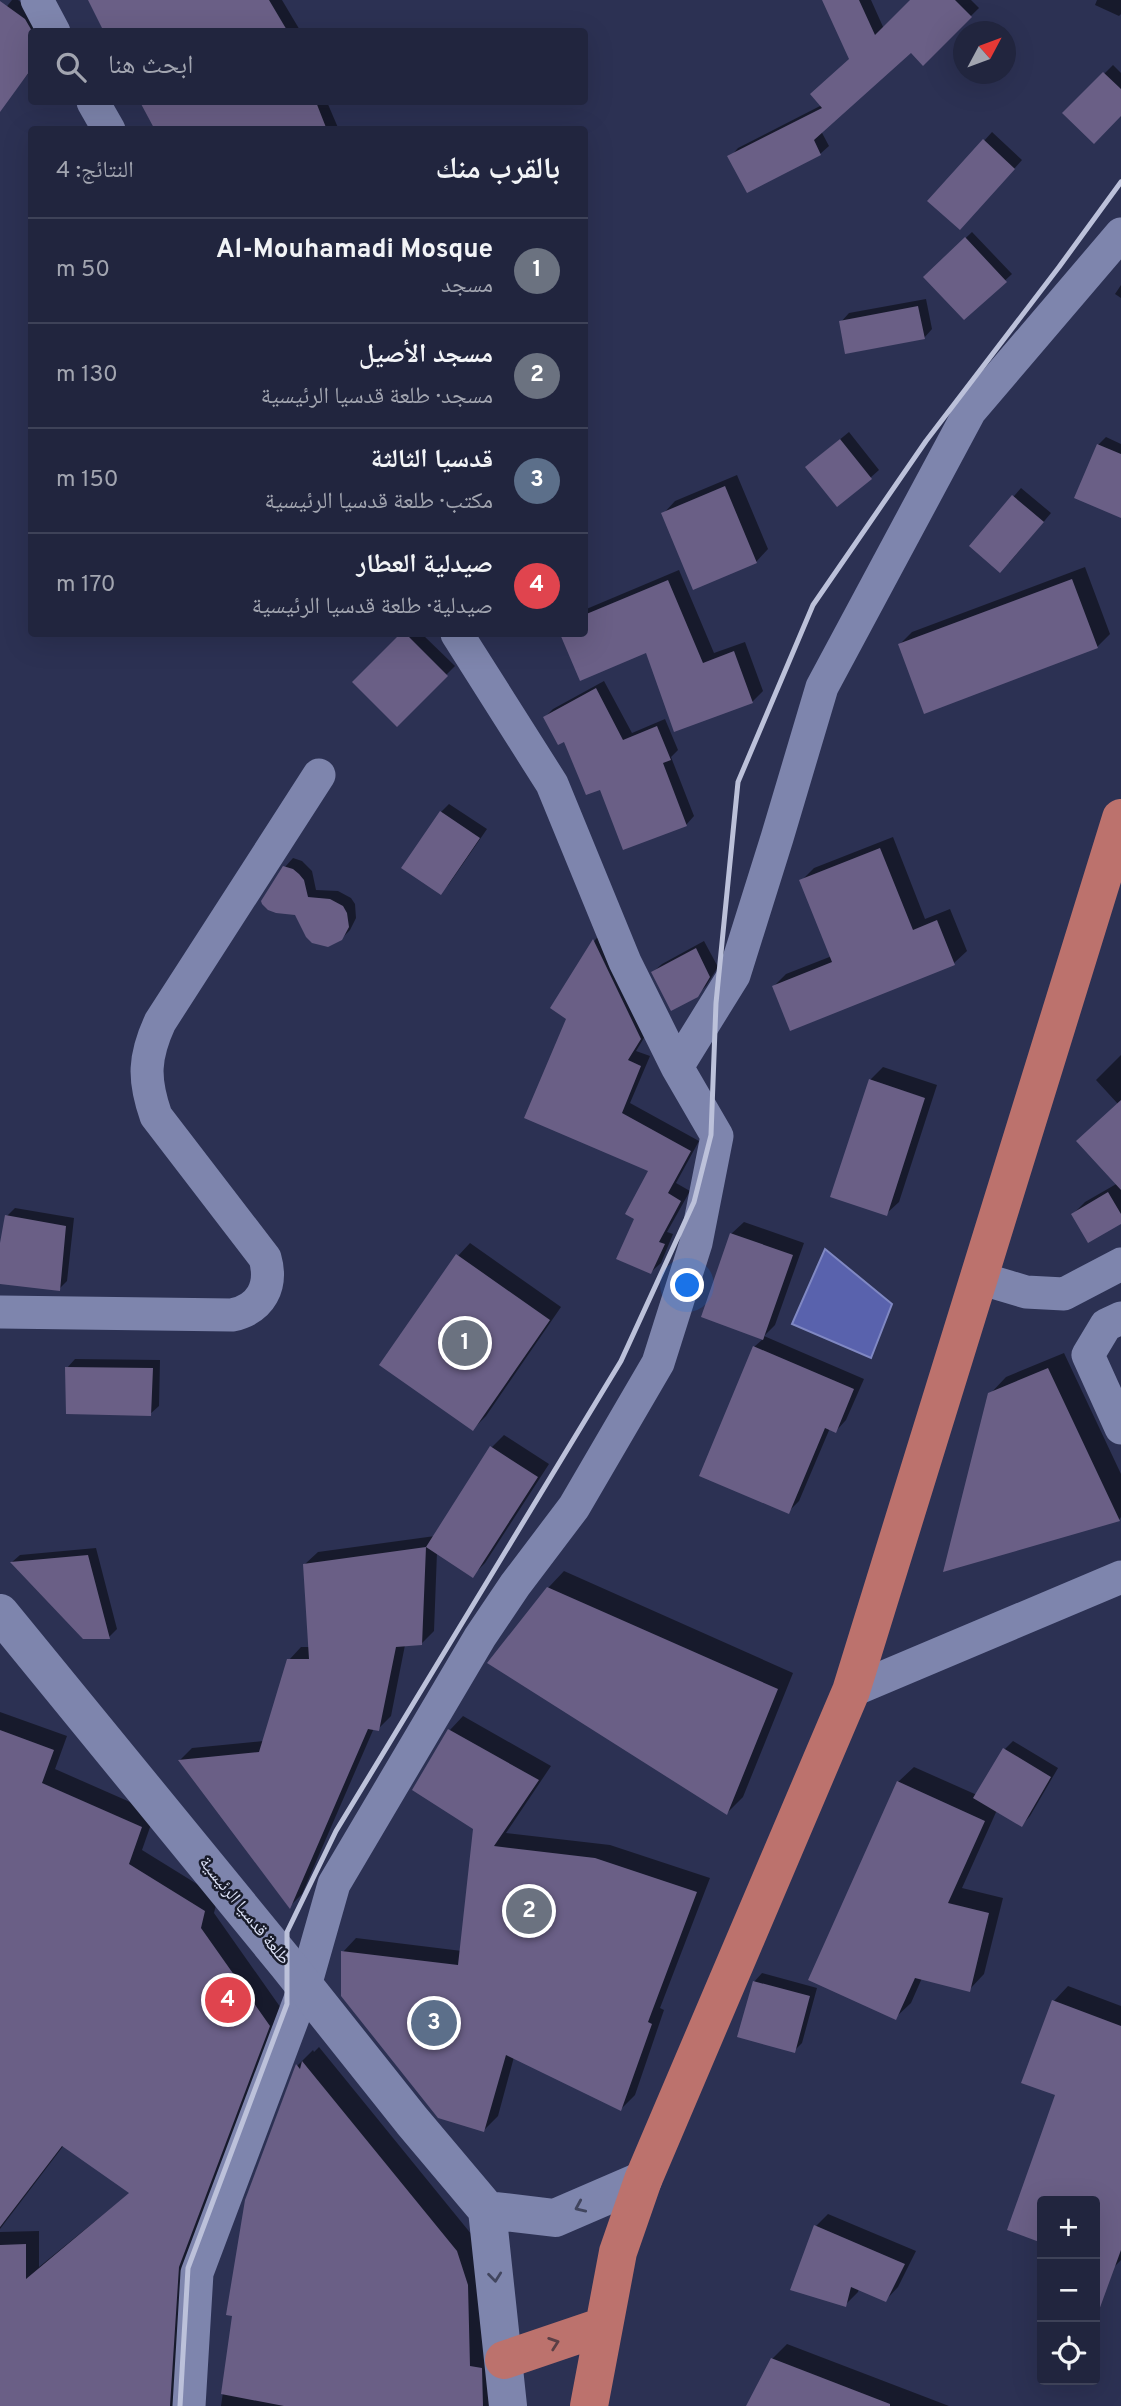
<!DOCTYPE html>
<html lang="ar">
<meta charset="utf-8">
<style>
:root{--surface:#21253e;--page:#2d3149;--text:#f1f3f6;--muted:#a2a5b0;--line:#3e4258;--accent:#d2b735}
body{margin:0;font-family:Overpass,"Noto Naskh Arabic",sans-serif;background:var(--page);color:var(--text);direction:rtl}
.controls{position:absolute;right:21px;bottom:21px;display:grid;overflow:hidden;border-radius:7px;box-shadow:0 7px 28px #0002}
.controls button{width:63px;height:63px;display:grid;place-items:center;padding:0;border:0;border-bottom:2px solid var(--line);background:var(--surface);color:var(--text);font:35px sans-serif}
.compass{position:absolute;left:953px;top:21px;width:63px;height:63px;border-radius:50%;background:var(--surface);box-shadow:0 7px 28px #0002;rotate:49deg}
.you{position:absolute;left:688px;top:1286px;width:24px;height:24px;margin:-18px;border:5px solid #fff;border-radius:50%;background:#1a73e8;box-shadow:0 0 0 10px #1a73e833}
.badge{display:grid;place-items:center;width:46px;height:46px;border-radius:50%;background:var(--accent);color:#fff;font-size:23px;font-weight:700}
.pin{position:absolute;translate:-50% -50%;border:4px solid #fff;box-shadow:0 2px 7px #0006}
.list{margin:0;padding:0;list-style:none}
h2{display:flex;justify-content:space-between;align-items:center;height:91px;margin:0;padding:0 28px;font-size:30px}
h2 small{font-size:23px;font-weight:400;color:var(--muted)}
.list li{display:grid;grid-template-columns:46px 1fr auto;gap:21px;align-items:center;box-sizing:border-box;height:105px;padding:0 28px;border-top:2px solid var(--line)}
.list b{display:block;font-size:26px;white-space:nowrap}
.list p{margin:0;font-size:23px;white-space:nowrap;color:var(--muted)}
.list em{font-size:23px;font-style:normal;color:var(--muted)}
.icon{flex:none;width:38px;height:38px;fill:none;stroke:currentColor;stroke-width:2;stroke-linecap:round;stroke-linejoin:round}
.map{position:relative;flex:none;width:1121px;height:2406px;overflow:hidden;direction:ltr}
.search{position:absolute;background:var(--surface);box-shadow:0 7px 28px #0002;left:28px;top:28px;width:560px;height:77px;display:flex;align-items:center;gap:18px;box-sizing:border-box;padding:0 24px;border-radius:7px;color:var(--muted);font-size:26px}
.panel{position:absolute;background:var(--surface);box-shadow:0 7px 28px #0002;left:28px;top:126px;width:560px;height:511px;border-radius:7px;direction:rtl}
.map>svg:first-child{display:block}
</style>
<div class="map">
<svg width="1121" height="2406" viewBox="0 0 1121 2406">
<rect width="100%" height="100%" fill="#2c3153"/>
<!-- water -->
<path fill="#5962ad" stroke="#8088c3" stroke-width="2" d="M825,1249l67,55 -21,54 -79,-34z"/>
<!-- shadow -->
<path fill="#0007" d="M12,0h6l15,11 9,21h-10v37l-25,31 -7,-4v-81z
M90,0h192l19,32h-195z
M824,0h47l13,29 28,-29h59l8,8 -56,55 -12,-13 -90,81 8,15 -9,8 -90,3 8,-9 84,-43 28,-46z
M1097,0h24v14l-2,2 -24,-11z
M1113,65l8,8v41l-56,-1z
M142,102h185l12,28h-183z
M479,126l1,4h-20z
M992,132l30,28 -54,60 16,-79z
M972,232l40,42 -48,44 -39,-41z
M1121,285v13l-6,-4z
M926,299l6,30 -8,9 -83,-16 8,-9z
M849,432l30,38 -9,8 -54,-19z
M1106,437l15,7v72l-23,-71z
M737,475l31,74 -12,13 -93,-48 12,-13z
M1021,488l30,25 -42,50 -38,-17z
M1085,567l25,67 -13,13 -197,-3 12,-12z
M679,570l35,83 31,-11 18,49 -11,11 -105,-51 -66,27 -19,-44h22v-24z
M403,634h19l33,32 -58,58 -42,-42z
M604,681l28,52 33,-14 13,31 -7,7 23,59 -8,9 -85,-38 -56,-70 8,-8z
M449,804l38,25 -38,55 -8,9v-81z
M893,837l32,82 25,-10 17,42 -13,12 -163,66 -17,-43 12,-12 46,-18 -31,-75 13,-13z
M293,858l9,3 10,10 4,19 22,1 13,7 4,6 1,14 -6,12 -9,9 -56,-72z
M603,931l47,97 -14,23 14,5 -20,47 69,38 -23,42 14,8 -23,41 6,2 -12,29 -10,9 -15,-53 15,-49 -82,-152 -17,-10 43,-68z
M704,941l14,26 -12,19 -9,9 -44,-23 9,-8z
M1121,1055v166l-48,-7 12,-12 33,-19v-79l-22,-24z
M883,1067l54,18 -38,117 -13,12 -16,-134z
M15,1208l59,10 -7,63 -8,8 -59,-7v-29l7,-37z
M744,1222l60,21 -29,82 -11,11 100,43 -18,41 -10,11 -6,-3 -31,73 -11,11 -34,-165 10,-9 -33,-104z
M470,1243l91,64 -75,109 -13,13 -15,-173z
M1064,1353l57,121v43l-2,3 -129,-126 16,-17z
M75,1359l85,1 -1,46 -9,8 -83,-46z
M504,1435l45,29 -64,99 -13,13 -35,-24 -3,79 -13,13 -16,1 -14,71 -13,13 -4,-1 -72,166 -12,12 -110,-146 12,-12 72,-7 25,-81 12,-13h9l-5,-83 13,-12 117,-16 57,-89z
M96,1548l21,81 -8,8 -97,-75 8,-7z
M564,1571l229,102 -50,124 -16,16 -179,-225z
M0,1712l67,24 -12,33 100,44 -13,37 76,47 -4,16 69,98 -92,245 -3,150h-188v-174l39,-1v36l92,-75 -67,-47 -64,84z
M463,1716l88,50 -45,67 104,12 100,33 -50,130 4,2 -29,85 -14,14 -107,-52 -16,59 -14,14 -141,-178 13,-14 106,13 13,-123 -61,-38 36,-60z
M1013,1741l45,27 -28,48 -8,9 -25,-15 -35,78 41,10 -19,76 -15,16 -47,-12 -11,25 -16,15 3,-236 16,-15 63,28 28,-46z
M762,1973l55,15 -15,55 -8,8 -40,-69z
M1068,1986l53,20v254l-7,7 -19,-7v-59h-53v40l-33,-12 48,-135 -3,-93z
M319,2047l153,188 26,171h-277l13,-91 13,-115 51,-135 15,-15 1,2z
M828,2214l88,37 -18,36 -12,13 -27,-12 -1,4 -13,13 -29,-79z
M787,2344l162,62h-201l24,-47z"/>
<!-- building -->
<path fill="#6a5f86" d="M88,0h181l19,32h-184z
M822,0h37l16,35 35,-35h45l17,17 -49,49 -12,-13 -97,87 7,15 -74,38 -20,-37 95,-48 -12,-14 39,-35z
M0,1l25,18 7,12v37l-32,44z
M1103,72l18,17v27l-27,28 -32,-31z
M140,102h176l11,28h-172z
M983,139l32,30 -55,61 -33,-29z
M965,237l42,45 -43,38 -41,-43z
M918,306l7,33 -80,15 -6,-33z
M840,439l32,40 -35,28 -32,-40z
M1097,444l24,10v64l-47,-20z
M725,486l32,77 -64,27 -32,-77z
M1012,495l32,27 -44,51 -31,-27z
M1072,579l26,69 -174,66 -26,-70z
M668,580l35,83 31,-12 19,52 -79,29 -28,-79 -66,28 -20,-47h24v-19z
M400,634h6l42,42 -51,51 -45,-45z
M596,688l27,52 34,-14 14,34 -8,3 24,63 -64,24 -23,-60 -14,5 -22,-53 -6,3 -15,-28z
M440,811l40,27 -39,57 -40,-27z
M880,848l33,82 24,-10 18,45 -165,66 -18,-45 60,-24 -33,-82z
M283,866l10,3 6,5 5,6 4,17 22,2 13,7 4,7 2,14 -7,13 -14,7 -16,-4 -6,-6 -11,-22 -19,-2 -8,-3 -6,-6 -1,-3z
M593,939l48,100 -13,21 13,6 -19,47 69,38 -23,42 13,8 -22,41 6,2 -14,30 -35,-15 18,-40 -9,-5 23,-43 -124,-53 42,-99 -16,-11z
M696,948l14,29 -12,20 -27,14 -20,-39z
M869,1079l56,19 -38,118 -57,-19z
M1121,1100v90l-45,-49z
M1108,1192l13,22v10l-33,19 -17,-29z
M5,1215l61,11 -6,65 -60,-7v-41z
M730,1233l63,22 -30,85 -62,-23z
M456,1254l94,66 -77,111 -94,-66z
M753,1346l101,43 -18,44 -11,-5 -36,86 -90,-38z
M65,1367l88,1 -2,48 -85,-2z
M1048,1368l72,153 -177,51 45,-179z
M490,1446l48,31 -65,101 -47,-31z
M426,1547l-4,98 -26,2 -17,84 -11,-2 -78,180 -112,-149 81,-8 28,-93h22l-6,-95z
M88,1555l22,84h-27l-73,-77z
M547,1587l231,102 -51,126 -240,-152z
M448,1729l91,51 -45,66 101,12 102,34 -49,130 4,2 -31,87 -115,-56 -22,77 -46,-14 -97,-122v-45l117,14 15,-136 -61,-39z
M0,1730l54,20 -12,33 100,44 -13,37 76,47 -4,17 69,98 -91,241 -9,139h-170v-161l26,-1v35l103,-86 -67,-47 -62,81z
M1003,1748l48,29 -29,50 -49,-29z
M897,1781l88,40 -37,82 41,10 -19,79 -55,-14 -19,42 -88,-40z
M753,1981l57,15 -15,57 -58,-16z
M1052,2000l69,26v224l-23,63 -3,-1v-111h-53v42l-35,-13 48,-135 -34,-12z
M302,2061l155,190 11,34 2,81 12,2 1,38h-199l-63,-12 11,-78 -6,-1 19,-115 51,-136 4,5z
M814,2225l91,39 -19,38 -35,-15 -5,20 -56,-17z
M771,2358l119,46v2h-144z"/>
<g fill="none" stroke-linecap="round" stroke-linejoin="round">
<!-- minor -->
<path stroke="#7e85ad" stroke-width="33" d="M37,0l17,32
M93,102l16,28
M457,634l95,150 73,178 52,105
M979,1278l47,14 38,2 57,-30
M0,1312l232,3c29,-6 41,-29 33,-57l-109,-142c-13,-37 -12,-59 4,-94l159,-247
M1121,1318l-15,7 -18,30 33,73
M851,1691l270,-114
M189,2406l8,-133 108,-287 29,-102 146,-247 35,-52 59,-78 84,-144 38,-120 21,-107 -40,-69 57,-92 43,-137 45,-151 148,-276 151,-177"/>
<!-- secondary -->
<path stroke="#7e85ad" stroke-width="38" d="M0,1613l287,351 125,157 75,89 21,196
M487,2210l68,8 88,-38"/>
<!-- primary -->
<path stroke="#bc726d" stroke-width="38" d="M504,2360l100,-34
M589,2406l29,-154 25,-72 208,-489 270,-873"/>
<!-- rail -->
<path stroke="#bcc1da" stroke-width="5" d="M180,2406l8,-138 99,-264v-72l49,-101 285,-470 73,-159 17,-67 5,-132 22,-221 75,-177 113,-164 133,-174 62,-85"/>
</g>
<!-- one-way arrows -->
<defs><path id="oneway-chevron" d="M-2-3.5L2.5 0L-2 3.5" fill="none" stroke-width="1.6" stroke-linecap="round" stroke-linejoin="round" transform="scale(1.75)"/></defs>
<g stroke="#41455e">
<use href="#oneway-chevron" transform="translate(580 2207) rotate(156)"/>
<use href="#oneway-chevron" transform="translate(495 2277) rotate(84)"/>
</g>
<use stroke="#5a3e45" href="#oneway-chevron" transform="translate(554 2343) rotate(-19)"/>
<g text-anchor="middle" dominant-baseline="central" stroke-width="5" stroke-linejoin="round" paint-order="stroke">
<!-- street labels -->
<g font-size="18" fill="#dce1f7" stroke="#181b2a">
<text transform="translate(244 1911) rotate(51)">طلعة قدسيا الرئيسية</text>
</g>
</g>
</svg>
<div class="controls">
<button>+</button>
<button>−</button>
<button><svg class="icon" aria-label="locate" viewBox="0 0 24 24"><circle cx="12" cy="12" r="6"/><path d="M12 2v4M12 18v4M2 12h4M18 12h4"/></svg></button>
</div>
<svg class="compass" viewBox="-18 -18 36 36"><path d="M0-13l5 13h-10z" fill="#e53935"/><path d="M0 13l5-13h-10z" fill="#a2a5b0"/></svg>
<div class="you"></div>
<div class="pin badge" style="left:465px;top:1343px;background:#6b7280">1</div>
<div class="pin badge" style="left:529px;top:1911px;background:#6b7280">2</div>
<div class="pin badge" style="left:434px;top:2023px;background:#5c6f8a">3</div>
<div class="pin badge" style="left:228px;top:2000px;background:#e0444e">4</div>
<div class="search"><svg class="icon" aria-label="search" viewBox="0 0 24 24"><circle cx="10" cy="10" r="6"/><path d="M15 15l6 6"/></svg>ابحث هنا</div>
<section class="panel">
<h2>بالقرب منك<small>النتائج: 4</small></h2>
<ul class="list">
<li><span class="badge" style="background:#6b7280">1</span><div><b>Al-Mouhamadi Mosque</b><p>مسجد</p></div><em>50 m</em></li>
<li><span class="badge" style="background:#6b7280">2</span><div><b>مسجد الأصيل</b><p>مسجد · طلعة قدسيا الرئيسية</p></div><em>130 m</em></li>
<li><span class="badge" style="background:#5c6f8a">3</span><div><b>قدسيا الثالثة</b><p>مكتب · طلعة قدسيا الرئيسية</p></div><em>150 m</em></li>
<li><span class="badge" style="background:#e0444e">4</span><div><b>صيدلية العطار</b><p>صيدلية · طلعة قدسيا الرئيسية</p></div><em>170 m</em></li>
</ul>
</section>
</div>
